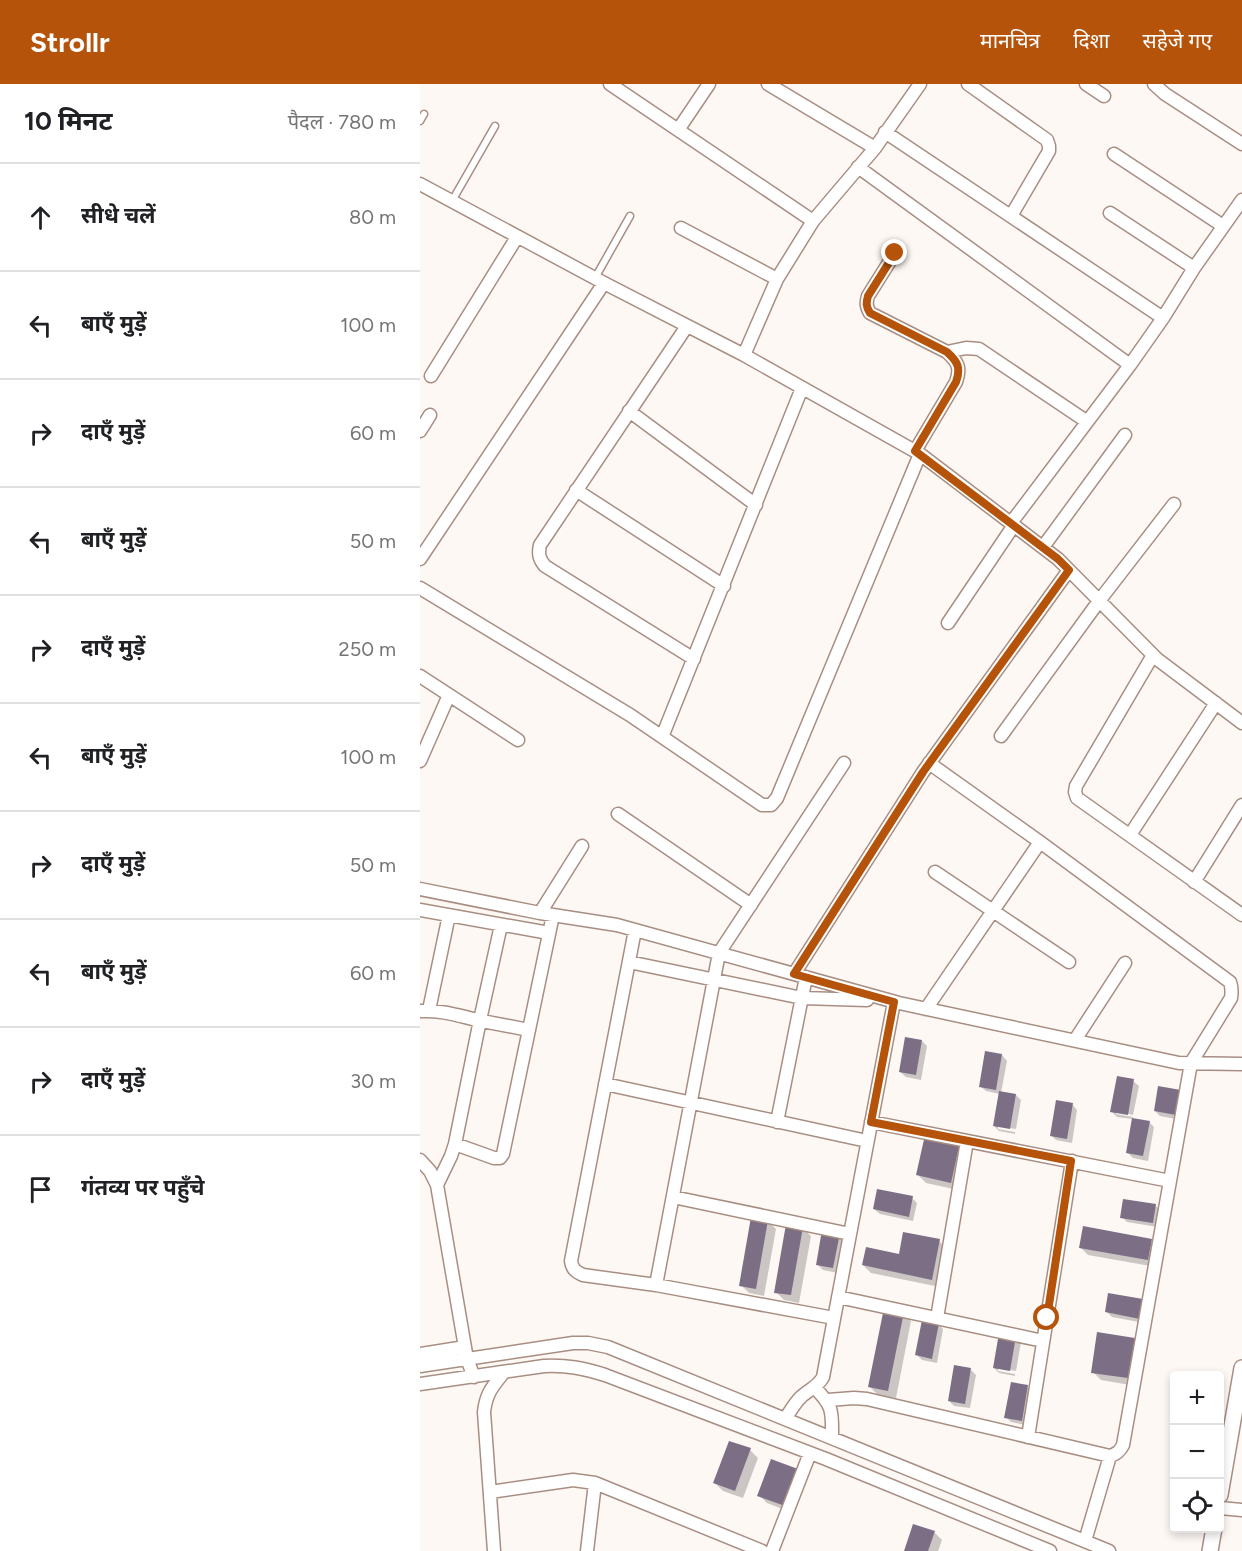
<!DOCTYPE html>
<html lang="hi">
<meta charset="utf-8">
<style>
:root{--surface:#fff;--page:#f6f6f6;--text:#202124;--muted:#757577;--line:#e0e0e0;--accent:#b45309}
body{margin:0;font-family:Figtree,"Noto Sans Devanagari",sans-serif;background:var(--page);color:var(--text)}
.controls{position:absolute;right:18px;bottom:18px;display:grid;overflow:hidden;border-radius:6px;box-shadow:0 3px 9px #0003}
.controls button{width:54px;height:54px;display:grid;place-items:center;padding:0;border:0;border-bottom:2px solid var(--line);background:var(--surface);color:var(--text);font:30px sans-serif}
.stop{position:absolute;width:18px;height:18px;margin:-14px;border:4px solid #b45309;border-radius:50%;background:#fff}
.stop.end{background:#b45309;border-color:#fff;box-shadow:0 2px 6px #0008}
.list{margin:0;padding:0;list-style:none}
h2{display:flex;justify-content:space-between;align-items:center;height:78px;margin:0;padding:0 24px;font-size:26px}
h2 small{font-size:20px;font-weight:400;color:var(--muted)}
.list li{display:grid;grid-template-columns:39px 1fr auto;gap:18px;align-items:center;box-sizing:border-box;height:108px;padding:0 24px;border-top:2px solid var(--line)}
.list b{display:block;font-size:22px;white-space:nowrap}
.list em{font-size:20px;font-style:normal;color:var(--muted)}
.icon{flex:none;width:33px;height:33px;fill:none;stroke:currentColor;stroke-width:2;stroke-linecap:round;stroke-linejoin:round}
.map{position:relative;flex:none;width:822px;height:1467px;overflow:hidden}
header{display:flex;align-items:center;gap:36px;box-sizing:border-box;height:84px;padding:0 30px;background:var(--accent);color:#fff}
header strong{font-size:28px}
nav{display:flex;gap:33px;margin-inline-start:auto;font-size:21px}
main{display:flex}
aside{flex:1;background:var(--surface)}
.map>svg:first-child{display:block}
</style>
<header>
<strong>Strollr</strong>
<nav><a>मानचित्र</a><a>दिशा</a><a>सहेजे गए</a></nav>
</header>
<main>
<aside>
<h2>10 मिनट<small>पैदल · 780 m</small></h2>
<ul class="list">
<li><svg class="icon" aria-label="ahead" viewBox="0 0 24 24"><path d="M12 20V5M6 11l6-6 6 6"/></svg><div><b>सीधे चलें</b></div><em>80 m</em></li>
<li><svg class="icon" aria-label="left" viewBox="0 0 24 24"><path d="M17 20v-9H6M10 6l-5 5 5 5"/></svg><div><b>बाएँ मुड़ें</b></div><em>100 m</em></li>
<li><svg class="icon" aria-label="right" viewBox="0 0 24 24"><path d="M7 20v-9h11M14 6l5 5-5 5"/></svg><div><b>दाएँ मुड़ें</b></div><em>60 m</em></li>
<li><svg class="icon" aria-label="left" viewBox="0 0 24 24"><path d="M17 20v-9H6M10 6l-5 5 5 5"/></svg><div><b>बाएँ मुड़ें</b></div><em>50 m</em></li>
<li><svg class="icon" aria-label="right" viewBox="0 0 24 24"><path d="M7 20v-9h11M14 6l5 5-5 5"/></svg><div><b>दाएँ मुड़ें</b></div><em>250 m</em></li>
<li><svg class="icon" aria-label="left" viewBox="0 0 24 24"><path d="M17 20v-9H6M10 6l-5 5 5 5"/></svg><div><b>बाएँ मुड़ें</b></div><em>100 m</em></li>
<li><svg class="icon" aria-label="right" viewBox="0 0 24 24"><path d="M7 20v-9h11M14 6l5 5-5 5"/></svg><div><b>दाएँ मुड़ें</b></div><em>50 m</em></li>
<li><svg class="icon" aria-label="left" viewBox="0 0 24 24"><path d="M17 20v-9H6M10 6l-5 5 5 5"/></svg><div><b>बाएँ मुड़ें</b></div><em>60 m</em></li>
<li><svg class="icon" aria-label="right" viewBox="0 0 24 24"><path d="M7 20v-9h11M14 6l5 5-5 5"/></svg><div><b>दाएँ मुड़ें</b></div><em>30 m</em></li>
<li><svg class="icon" aria-label="arrive" viewBox="0 0 24 24"><path d="M6 21V4h12l-3 4 3 4H6"/></svg><div><b>गंतव्य पर पहुँचे</b></div></li>
</ul>
</aside>
<div class="map">
<svg width="822" height="1467" viewBox="0 0 822 1467">
<rect width="100%" height="100%" fill="#fef8f5"/>
<!-- shadow -->
<path fill="#0003" d="M502,957l5,5 -6,34 -15,-3 -6,-5z
M582,971l5,6 -6,32 15,2 5,5 -5,29 -18,-3v3l17,3v2l-16,-3 -5,-5 6,-32 -14,-3 -6,-5z
M713,997l6,5 -6,29 -17,-4v3l17,3 -1,2 -15,-2 -5,-5z
M740,1003l21,33 -21,-4 -5,-5z
M652,1020l5,6 -5,33 -16,-3 -5,-5z
M729,1038l5,5 -6,34 -15,-3 -5,-5z
M539,1059l8,8 -9,39 -32,-7 -8,-8z
M492,1114l5,5 -4,18 -33,-7 -6,-5z
M736,1122l5,5 -3,16 -31,-5 -5,-5z
M348,1137l8,8 -12,67 -15,-3 -8,-8z
M383,1144l8,8 -12,67 -15,-3 -8,-8z
M419,1150l5,5 -6,34 -15,-3 -5,-5z
M731,1156l8,8 -3,19 -68,-12 -8,-8z
M519,1157l8,8 -7,38 -69,-14 -8,-8 37,-9z
M722,1217l2,22 -32,-6 -5,-5z
M483,1229l8,8 -15,77 -18,-3 -8,-8z
M518,1240l5,5 -6,34 -15,-3 -5,-5z
M580,1250l21,8 -5,29 -18,-3v3l17,3v2l-16,-3 -5,-5z
M714,1255l8,8 -6,39 -35,-6 -8,-8z
M551,1286l5,5 -6,33 -16,-2 -5,-5z
M607,1303l5,5 -6,33 -15,-3 -5,-5z
M330,1366l8,8 -15,40 -20,-7 -8,-8z
M352,1377l21,52 -26,-10 -8,-8z
M514,1448l8,8 -4,11h-32z"/>
<!-- building -->
<path fill="#7c6f85" d="M485,953l17,3 -6,35 -17,-3z
M565,967l17,3 -6,36 -17,-3z
M697,992l17,3 -6,36 -18,-3z
M738,1002l23,4 -5,25 -22,-4z
M579,1007l17,3 -6,35 -17,-3z
M636,1016l17,3 -6,36 -17,-3z
M712,1034l18,3 -7,35 -17,-3z
M505,1051l35,7 -9,41 -35,-8z
M457,1105l36,7 -4,21 -36,-8z
M703,1115l33,5 -3,19 -33,-5z
M331,1133l17,3 -12,69 -17,-3z
M366,1140l17,3 -12,68 -17,-2z
M663,1142l69,13 -4,21 -69,-12z
M402,1146l18,3 -7,35 -17,-3z
M483,1148l37,7 -8,41 -70,-15 4,-18 33,7z
M688,1209l35,6 -3,20 -35,-7z
M464,1224l20,4 -16,79 -20,-4z
M502,1236l17,3 -7,36 -17,-4z
M677,1248l38,6 -7,40 -37,-5z
M579,1249l17,3 -6,35 -17,-3z
M534,1281l17,3 -6,36 -17,-3z
M591,1298l17,3 -6,36 -18,-3z
M309,1357l22,7 -16,43 -22,-8z
M351,1375l27,10 -13,37 -28,-10z
M493,1440l22,7 -7,20h-24z"/>
<g fill="none" stroke-linecap="round" stroke-linejoin="round">
<defs>
<path id="service" d="M0,37l4,-7
M32,117l43,-75
M175,194l35,-62"/>
<path id="minor" d="M190,0l203,137
M348,0l107,64
M548,0l79,56 2,6v5l-38,65
M666,0l18,12
M734,0l11,10 77,50
M258,46l31,-46
M465,48l278,186
M694,70l109,72
M438,83l272,198
M0,100l184,99 140,72 176,99 138,105 99,100 85,64
M690,129l84,55
M261,144l96,51
M475,169l-27,43c-2,7 -2,10 2,17l77,39c11,10 14,16 9,30l-41,69
M267,242l-147,219c-2,9 -1,14 5,21l149,93
M527,268l19,-4 13,1 107,72
M324,271l33,-76 36,-58 62,-73 45,-64
M11,292l86,-139
M209,327l127,94
M0,347l10,-16
M156,406l148,96
M591,439l119,-158 33,-47 31,-50 48,-68
M623,463l82,-112
M0,475l184,-276
M0,504l210,127 132,90h9l6,-7 143,-344
M528,539l66,-98
M733,571l-77,131 -1,6 2,6 165,117
M0,592l98,64
M581,652l98,-135 75,-97
M242,653l140,-349
M0,677l29,-66
M198,730l133,91
M710,751l86,-132
M515,788l134,90
M774,798l48,-77
M0,805l120,24 77,12 282,78 280,60 63,1
M0,826l129,23
M120,829l42,-67
M215,846l-64,331c1,8 5,11 12,14l73,10 178,33
M209,878l173,36 65,2
M374,890l129,-202 146,-202
M506,925l114,-167
M9,926l20,-95
M0,927c23,-1 39,5 62,10 15,3 31,6 47,9
M655,956l50,-77
M185,1000l262,57
M357,1038l29,-145
M451,1038l299,59
M35,1060l39,14h6l3,-4 50,-239
M0,1076l10,11 7,14 30,174 7,18
M17,1101l14,-29 4,-12 25,-124 21,-95
M253,1113l177,37
M236,1201l63,-332 125,-190
M418,1213l205,44
M517,1234l30,-177
M0,1270l45,-7
M0,1282l153,-23h15l20,4 501,204
M0,1300l124,-18c23,-1 39,2 61,9l221,84 224,92
M395,1304c19,19 17,24 17,50
M408,1316l26,-2 13,1 243,57c7,-2 10,-5 13,-11l68,-382 40,-65c1,-6 1,-10 -1,-16l-190,-140 -111,-79
M365,1335c5,-7 9,-15 15,-21 8,-8 18,-11 23,-21l71,-375
M608,1353l44,-276
M70,1408l83,-12 22,3 167,68
M800,1424l22,2
M665,1457l25,-85
M74,1467l-10,-139c2,-19 9,-26 20,-40
M167,1467l8,-68
M352,1467l38,-98"/>
<path id="tertiary" d="M800,1411l22,-127
M790,1467l4,-23"/>
</defs>
<!-- service casing -->
<use href="#service" stroke="#a88e82" stroke-width="9"/>
<!-- minor casing -->
<use href="#minor" stroke="#a88e82" stroke-width="15"/>
<!-- tertiary casing -->
<use href="#tertiary" stroke="#a88e82" stroke-width="18"/>
<!-- service -->
<use href="#service" stroke="#fff" stroke-width="6"/>
<!-- minor -->
<use href="#minor" stroke="#fff" stroke-width="12"/>
<!-- tertiary -->
<use href="#tertiary" stroke="#fff" stroke-width="15"/>
</g>
<g fill="none" stroke-linecap="round" stroke-linejoin="round">
<!-- route -->
<path stroke="#b45309" stroke-width="8" d="M475,169l-27,43c-2,7 -2,11 2,17l77,39c11,10 14,16 9,30l-41,69 143,108 11,11 -146,202 -129,202 100,28 -23,120 200,39 -24,157"/>
</g>
</svg>
<div class="controls">
<button>+</button>
<button>−</button>
<button><svg class="icon" aria-label="locate" viewBox="0 0 24 24"><circle cx="12" cy="12" r="6"/><path d="M12 2v4M12 18v4M2 12h4M18 12h4"/></svg></button>
</div>
<div class="stop" style="left:627px;top:1234px"></div>
<div class="stop end" style="left:475px;top:169px"></div>
</div>
</main>
